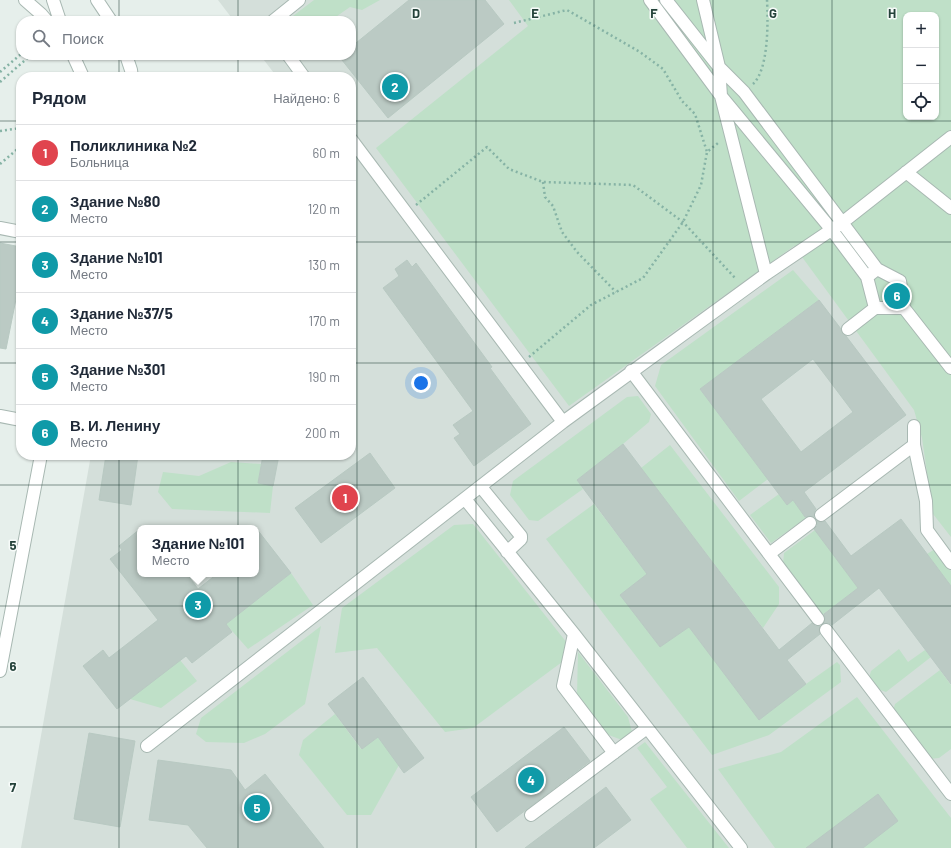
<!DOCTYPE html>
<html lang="ru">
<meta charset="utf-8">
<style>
:root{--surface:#fff;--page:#f2f2f3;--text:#1f2937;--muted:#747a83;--line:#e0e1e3;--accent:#d93025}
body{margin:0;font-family:Barlow,sans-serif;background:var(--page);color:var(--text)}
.controls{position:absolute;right:12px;top:12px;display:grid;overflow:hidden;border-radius:8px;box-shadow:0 1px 3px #0004}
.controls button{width:36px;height:36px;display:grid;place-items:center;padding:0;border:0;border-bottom:1px solid var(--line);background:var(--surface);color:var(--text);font:20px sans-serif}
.you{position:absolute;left:421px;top:383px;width:14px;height:14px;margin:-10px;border:3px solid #fff;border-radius:50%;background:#1a73e8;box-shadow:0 0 0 6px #1a73e833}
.badge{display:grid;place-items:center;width:26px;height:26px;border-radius:50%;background:var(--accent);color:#fff;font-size:13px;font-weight:700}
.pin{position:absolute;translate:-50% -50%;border:2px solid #fff;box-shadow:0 1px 4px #0006}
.popup{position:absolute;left:137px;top:525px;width:122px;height:52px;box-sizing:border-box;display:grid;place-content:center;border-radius:8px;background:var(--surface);filter:drop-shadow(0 1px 3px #0005);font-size:13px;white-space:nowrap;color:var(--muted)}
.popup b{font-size:15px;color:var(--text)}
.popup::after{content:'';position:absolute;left:50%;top:100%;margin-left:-8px;border:8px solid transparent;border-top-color:var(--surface)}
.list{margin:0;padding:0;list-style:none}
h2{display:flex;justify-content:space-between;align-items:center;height:52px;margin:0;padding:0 16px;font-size:17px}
h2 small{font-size:13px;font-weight:400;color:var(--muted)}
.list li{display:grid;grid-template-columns:26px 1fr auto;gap:12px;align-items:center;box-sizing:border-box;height:56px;padding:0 16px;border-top:1px solid var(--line)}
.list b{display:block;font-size:15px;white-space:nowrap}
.list p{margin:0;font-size:13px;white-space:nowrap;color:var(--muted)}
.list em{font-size:13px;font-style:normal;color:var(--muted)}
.icon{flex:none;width:22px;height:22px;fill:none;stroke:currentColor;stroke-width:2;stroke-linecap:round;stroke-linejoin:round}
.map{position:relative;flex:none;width:951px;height:848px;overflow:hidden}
.search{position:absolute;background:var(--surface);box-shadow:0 1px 3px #0004;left:16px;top:16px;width:340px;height:44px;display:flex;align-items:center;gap:10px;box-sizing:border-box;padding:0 14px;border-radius:16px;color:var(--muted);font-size:15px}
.panel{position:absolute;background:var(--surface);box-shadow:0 1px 3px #0004;left:16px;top:72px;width:340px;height:388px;border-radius:16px}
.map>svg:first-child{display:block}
</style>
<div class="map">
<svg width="951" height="848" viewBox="0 0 951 848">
<rect width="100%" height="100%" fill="#e6efeb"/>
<!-- built -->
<path fill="#d4dfda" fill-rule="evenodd" d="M218,0h733v848h-930l70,-393h260v-378h-74l-17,-22h91v-34h-117zM906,15h30v102h-30zM140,528h116v46h-116z"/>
<!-- green -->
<path fill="#bfe0c8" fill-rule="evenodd" d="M314,0h66l-18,10 -12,-3 -20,14h-39l-2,-2z
M509,0h442v537l-18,-23 -11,-76 -8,-28 -120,-164 -225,160 -193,-258 152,-122zM906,15h30v102h-30z
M793,270l26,30 -119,89 68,90 -29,22 -84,-115 6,-21z
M638,396l13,18 -2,8 -26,22 -46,36 6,9 -45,32 -9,-1 -19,-25 3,-14 114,-84z
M670,445l109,142v17l-16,24 -122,-160z
M231,462l30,2 -3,19 15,3 -3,27 -98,-4 -14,-17 5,-20 36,4z
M779,494l8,10 6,-4 13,18 -35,25 -21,-28z
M594,504l53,70 -27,21 40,52 29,-20 70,93 47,-36 31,-22 3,3 1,17 -72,53 -57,20 -166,-216z
M473,524l94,119 -5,19 -89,66 -28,4 -68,-84 -42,5 7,-45 112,-83z
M815,530l43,58 -36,27 -39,-51 1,-11z
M935,549l16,22v15l-24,-32z
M291,573l22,32 -65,44 -22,-25z
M321,626l-16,78 -40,30 -21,9 -38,-1 -10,-8 5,-16z
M899,649l9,13 17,-12 6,7 -45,35 -11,-4 -6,-10 2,-7z
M578,652l50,65 4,15 -10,8 -16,-6 -29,-39z
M180,660l17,21 -36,27 -31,-9z
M940,670l11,15v64l-12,9 -10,1 -36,-48 2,-7z
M857,697l94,121v30h-176l-57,-79 63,-17z
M335,714l26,35 17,-12 21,28 -28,50h-24l-48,-60 4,-15z
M645,742l84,106h-42l-37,-49 17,-12 -30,-39z"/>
<!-- building -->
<path fill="#bbcac4" stroke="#b8c9c2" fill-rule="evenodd" d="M409,0h76l19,24 -116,94 -50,-63h13v-8z
M0,243l21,4v27l-15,75 -6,-1z
M407,260l5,7 4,-4 76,104 -2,1 41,56 -57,42 -20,-28 6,-4 -7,-9 20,-14 -90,-123 16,-12 -4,-7z
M819,300l22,29 1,4 4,3 60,79 -102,77 12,17 -2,3v5l-5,-1 -4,1 -12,-17 -6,5 -87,-116zM813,359l40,53 -52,40 -40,-53z
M623,444l156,206 33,-27 3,3h5l-1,5 1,3 -33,26 19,24 -47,36 -70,-93 -29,20 -40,-52 27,-21 -70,-94z
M370,453l25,35 -74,55 -26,-35z
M106,455h32l-7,50 -32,-5z
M263,455h16l-6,31 -15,-3z
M901,519l50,67v98l-72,-96 -47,37 -3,-2h-5l1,-5 -1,-4 34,-26 -44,-59 3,-3v-5l5,1 3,-1 26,35z
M256,528l35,45 -65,51 6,8 -40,31 -6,-7 -69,53 -34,-43 20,-16 6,8 49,-38 -48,-61 12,-9 -3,-4 21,-17v45h47l11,15 19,-15h39z
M363,677l61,81 -20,15 -26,-36 -16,12 -34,-45z
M564,727l26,34 -93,71 -26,-35z
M89,733l46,8 -15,86 -46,-8z
M158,760l73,10 14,20 20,-16 59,74h-117l-19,-23 -39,-5z
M606,787l25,33 -37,28h-69z
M878,794l20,27 -35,27h-57z"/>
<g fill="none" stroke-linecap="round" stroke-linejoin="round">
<defs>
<path id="minor" d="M25,0l16,14 6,7
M53,0l7,21
M97,0l14,21
M650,0l71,96 110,133 36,48
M666,0l53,67 25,25 133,177 23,12 4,27h-29l-8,-31 10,-8
M273,21l26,-21
M73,55l10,22
M126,55l5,15 1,7
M288,55l16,22
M351,139l212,283
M906,172l45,36
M0,228l21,4
M766,274l77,-52 108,-85
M904,308l47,60
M848,329l27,-21
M631,371l187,248
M0,416l21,4
M914,426v19l12,56 1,29 24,33
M481,487l40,49v3l-14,13
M465,499l109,135 167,214
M821,515l93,-70
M769,554l41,-31
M826,630l125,164
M574,634l-11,52 51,67
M0,671l41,-216
M147,746l416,-324 203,-148 -45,-178 -2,-29 -16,-67
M531,815l116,-87"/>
</defs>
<!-- minor casing -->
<use href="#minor" stroke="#a8b8b2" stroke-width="14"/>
<!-- path -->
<path stroke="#86b3a5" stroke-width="2.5" stroke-dasharray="2 3" stroke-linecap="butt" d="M514,23l53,-13 73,42 23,17 19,32 13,13 12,38
M0,72l21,-18
M0,82l31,-27
M753,84c16,-15 15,-63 14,-84
M0,131l21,-3
M0,164l21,-18
M543,182l2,15 8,9 9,26 15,20 39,40
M416,205l71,-58 22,22 34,13 90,3 50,37 53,57
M529,357l62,-52 52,-27 40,-56 18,-37 6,-33 11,-9"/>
<!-- minor -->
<use href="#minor" stroke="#fff" stroke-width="12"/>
</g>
<!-- grid -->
<path fill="none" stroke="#24423a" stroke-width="1" stroke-opacity="0.55" d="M119,0v21M238,0v21M357,0v848M476,0v848M594,0v848M713,0v848M832,0v848M119,55v22M238,55v22M0,121h21M351,121h600M0,242h21M351,242h600M0,363h21M351,363h600M119,455v393M238,455v393M0,485h951M0,606h951M0,727h951"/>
<g font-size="13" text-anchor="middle" font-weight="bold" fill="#24423a" stroke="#f7fbf9" stroke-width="3" stroke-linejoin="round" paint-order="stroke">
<text x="416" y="18">D</text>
<text x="535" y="18">E</text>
<text x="654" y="18">F</text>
<text x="773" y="18">G</text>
<text x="892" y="18">H</text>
<text x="13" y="550">5</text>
<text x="13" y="671">6</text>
<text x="13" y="792">7</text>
</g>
</svg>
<div class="controls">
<button>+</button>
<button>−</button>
<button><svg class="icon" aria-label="locate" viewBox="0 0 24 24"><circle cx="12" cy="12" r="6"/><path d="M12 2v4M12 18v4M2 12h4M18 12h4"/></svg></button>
</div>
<div class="you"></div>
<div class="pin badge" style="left:345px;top:498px;background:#e0444e">1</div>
<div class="pin badge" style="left:395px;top:87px;background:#0f9aa8">2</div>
<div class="pin badge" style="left:198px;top:605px;background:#0f9aa8">3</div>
<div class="popup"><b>Здание №101</b>Место</div>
<div class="pin badge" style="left:531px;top:780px;background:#0f9aa8">4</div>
<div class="pin badge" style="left:257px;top:808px;background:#0f9aa8">5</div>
<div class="pin badge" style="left:897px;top:296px;background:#0f9aa8">6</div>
<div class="search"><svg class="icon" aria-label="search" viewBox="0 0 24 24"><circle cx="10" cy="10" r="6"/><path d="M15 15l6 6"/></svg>Поиск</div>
<section class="panel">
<h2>Рядом<small>Найдено: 6</small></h2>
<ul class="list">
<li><span class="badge" style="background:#e0444e">1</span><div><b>Поликлиника №2</b><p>Больница</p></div><em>60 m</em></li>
<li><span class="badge" style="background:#0f9aa8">2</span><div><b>Здание №80</b><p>Место</p></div><em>120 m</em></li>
<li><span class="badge" style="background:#0f9aa8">3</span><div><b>Здание №101</b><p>Место</p></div><em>130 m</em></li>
<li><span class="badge" style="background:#0f9aa8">4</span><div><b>Здание №37/5</b><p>Место</p></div><em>170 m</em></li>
<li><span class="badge" style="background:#0f9aa8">5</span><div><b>Здание №301</b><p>Место</p></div><em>190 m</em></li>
<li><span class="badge" style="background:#0f9aa8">6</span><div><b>В. И. Ленину</b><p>Место</p></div><em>200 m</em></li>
</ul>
</section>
</div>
